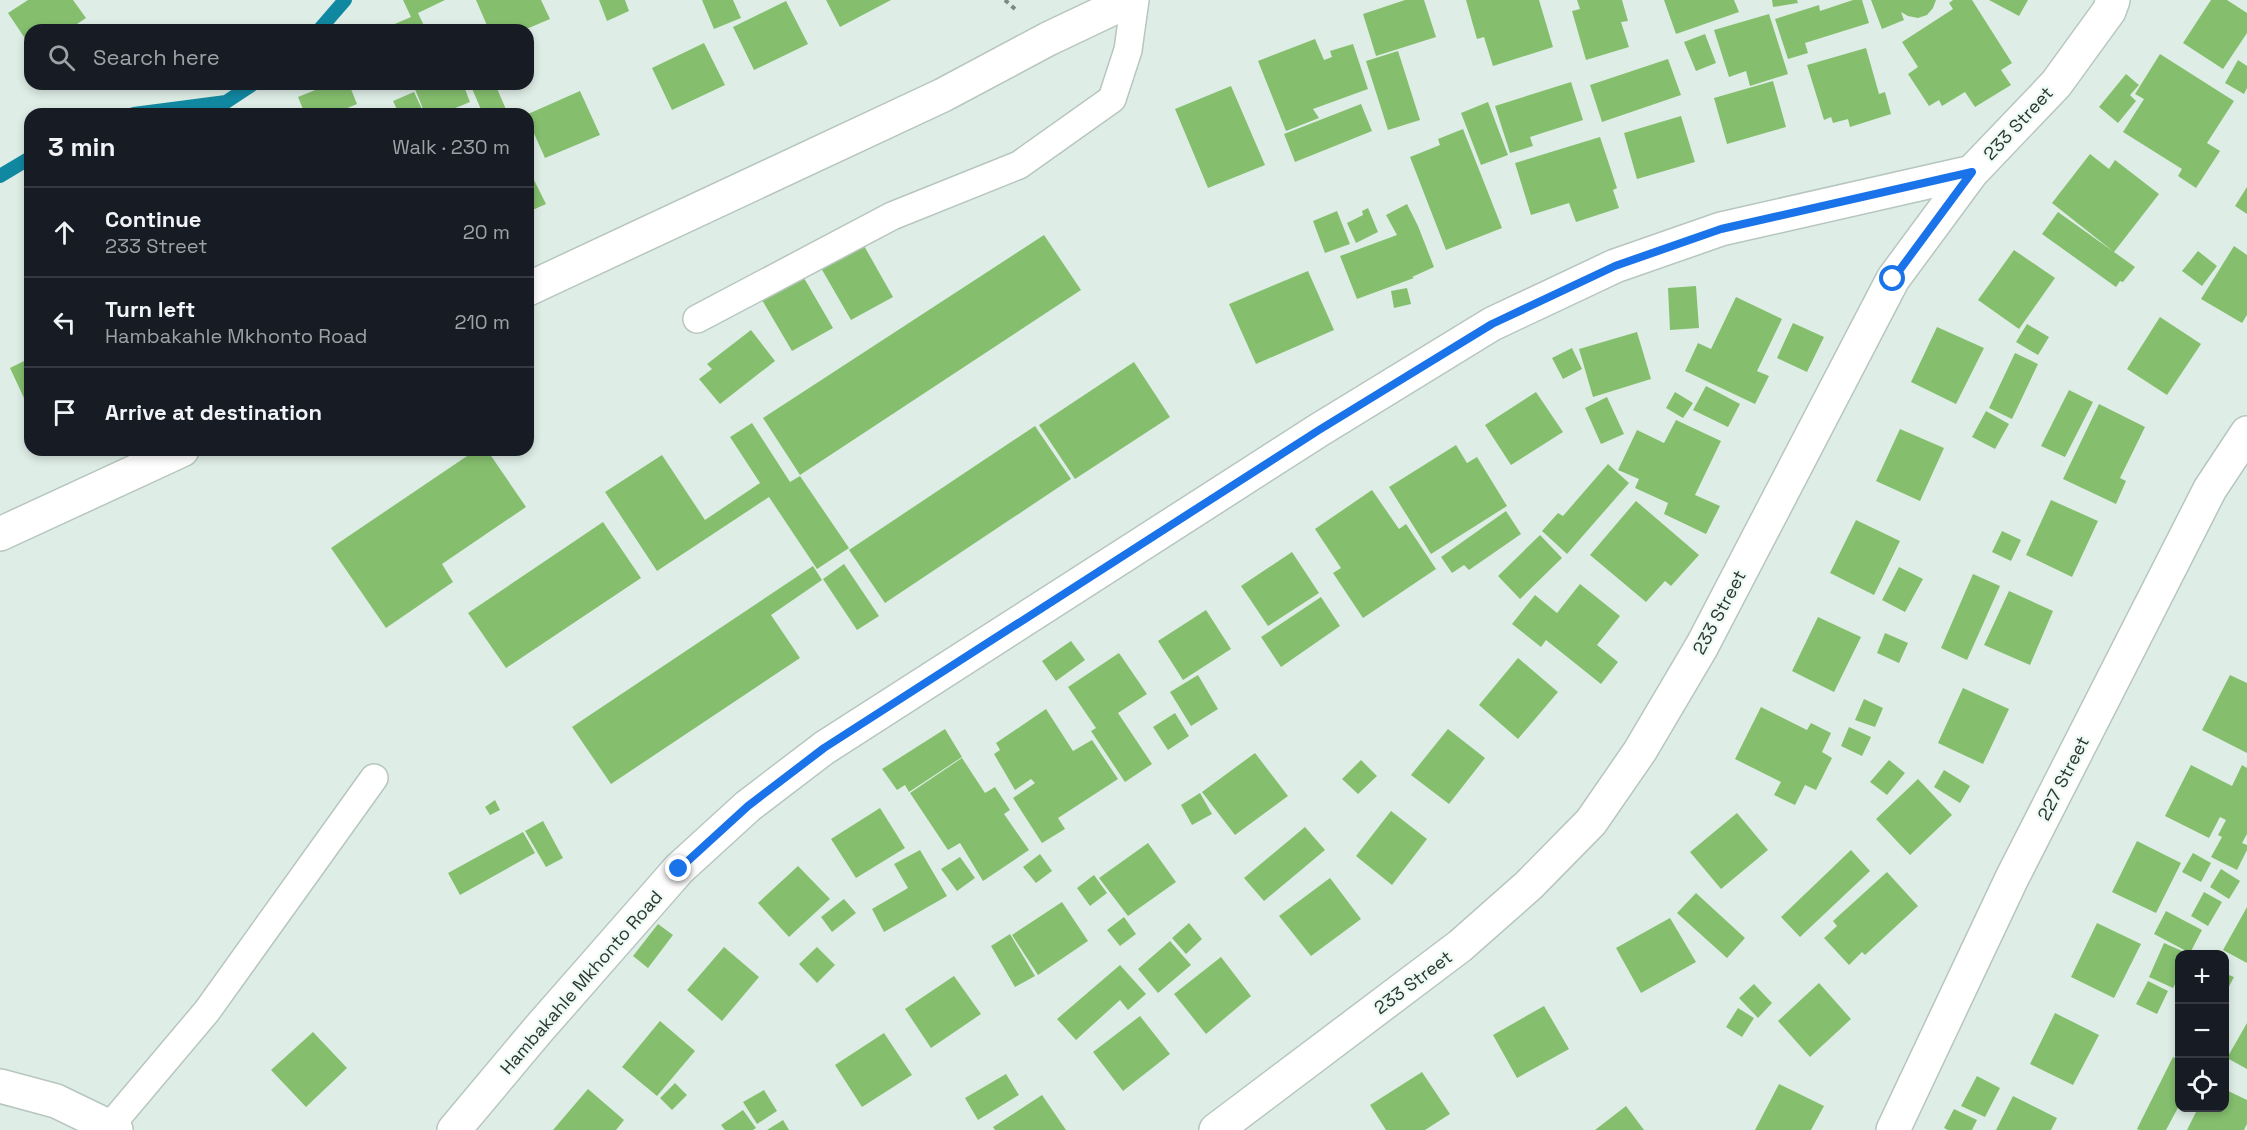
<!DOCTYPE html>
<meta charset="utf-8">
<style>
:root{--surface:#171b24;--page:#242831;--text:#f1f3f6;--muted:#9ea1a6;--line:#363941}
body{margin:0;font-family:"Space Grotesk",sans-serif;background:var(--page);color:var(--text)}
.controls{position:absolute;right:18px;bottom:18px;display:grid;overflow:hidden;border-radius:12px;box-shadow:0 3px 9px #0003}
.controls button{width:54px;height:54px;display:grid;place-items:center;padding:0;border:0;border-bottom:2px solid var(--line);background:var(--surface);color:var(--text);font:30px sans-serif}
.stop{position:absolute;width:18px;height:18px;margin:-14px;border:4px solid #1a73e8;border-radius:50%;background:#fff}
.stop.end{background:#1a73e8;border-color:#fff;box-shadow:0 2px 6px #0008}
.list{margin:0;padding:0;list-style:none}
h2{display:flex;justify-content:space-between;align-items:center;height:78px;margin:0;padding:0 24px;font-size:26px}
h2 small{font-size:20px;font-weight:400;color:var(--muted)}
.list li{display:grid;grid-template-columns:39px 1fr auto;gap:18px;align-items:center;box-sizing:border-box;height:90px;padding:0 24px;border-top:2px solid var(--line)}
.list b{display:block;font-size:22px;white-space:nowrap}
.list p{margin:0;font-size:20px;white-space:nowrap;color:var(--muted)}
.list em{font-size:20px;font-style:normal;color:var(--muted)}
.icon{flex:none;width:33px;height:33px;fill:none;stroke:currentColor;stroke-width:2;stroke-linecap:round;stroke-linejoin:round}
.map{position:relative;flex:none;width:2247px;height:1130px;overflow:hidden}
.search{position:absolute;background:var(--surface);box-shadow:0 3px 9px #0003;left:24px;top:24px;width:510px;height:66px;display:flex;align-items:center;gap:15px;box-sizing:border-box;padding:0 21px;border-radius:18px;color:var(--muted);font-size:22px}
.panel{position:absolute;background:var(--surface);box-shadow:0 3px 9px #0003;left:24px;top:108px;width:510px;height:348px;border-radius:18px}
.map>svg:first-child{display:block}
</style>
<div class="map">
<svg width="2247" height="1130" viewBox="0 0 2247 1130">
<rect width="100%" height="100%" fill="#deeee6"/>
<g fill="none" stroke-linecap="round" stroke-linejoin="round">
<!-- stream -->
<path stroke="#1188a1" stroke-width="14" d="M319,30l26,-30
M134,114l92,-12 27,-18
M0,176l30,-18"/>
</g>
<!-- building -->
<path fill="#85bf6e" d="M28,0h45l13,18 -18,12h-38v16l-22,-33z
M403,0h42l-27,13 8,17h-34l-2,-4 21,-9z
M476,0h65l9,19 -26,11h-35z
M599,0h26l4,11 -22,10z
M702,0h31l8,18 -27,11z
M826,0h65l-51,27z
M1405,0h19l12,37 -60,19 -13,-42z
M1466,0h73l14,47 -60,19 -9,-29 -7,2z
M1577,0h45l6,21 -7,1 8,25 -43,13 -14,-49 8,-2z
M1664,0h70l5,12 -63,22z
M1772,0h25l1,3 -25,4z
M1853,0h9l7,23 -64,20 3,10 -20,6 -13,-40 44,-14 1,6z
M1871,0h65l-3,8 -6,7 -9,3 -10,-2 -7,-4 3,8 -22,9z
M1953,0h19l40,63 -11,7 10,15 -36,22 -10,-15 -23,14 -3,-6 -10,6 -21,-32 10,-7 -16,-25 51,-33 -4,-6z
M1989,0h39l-9,16z
M2211,0h16l20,13v20l-24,36 -40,-26z
M786,1l22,43 -54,26 -21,-43z
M1769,14l19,60 -38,12 -4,-15 -17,6 -15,-47z
M1705,34l11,29 -20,8 -12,-29z
M1315,39l9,21 8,-3 -2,-6 23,-7 15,45 -55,20 6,9 -33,13 -28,-70z
M704,43l21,42 -53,25 -20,-42z
M1866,48l13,46 6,-2 6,22 -41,13 -2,-8 -15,4 -2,-6 -7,3 -17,-55z
M1398,51l22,69 -32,10 -22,-69z
M2160,54l74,47 -27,42 13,8 -24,37 -18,-12 4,-7 -59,-37 21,-33 -9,-5z
M1668,59l13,36 -79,27 -12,-37z
M2238,60l9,6v22l-3,6 -19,-11z
M2126,74l13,11 -9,10 6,6 -18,22 -19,-16z
M1773,81l13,46 -59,17 -13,-46z
M1571,82l12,38 -53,17 3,9 -23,7 -15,-47z
M330,84h19l8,20 -24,10h-28l-7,-17z
M428,84h35l7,18 -29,12h-16l-10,-25z
M470,84h25l13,30h-25z
M1231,86l34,79 -57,23 -33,-79z
M580,91l20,44 -55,23 -17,-38v-6z
M414,92l8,17 -10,5h-13l-6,-13z
M1488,102l20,53 -27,10 -20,-52z
M1361,104l11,27 -77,31 -11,-28z
M1681,116l14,46 -58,17 -13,-46z
M1463,129l39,99 -56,22 -36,-93 30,-12 -2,-6z
M1600,137l17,51 -4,2 6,18 -43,14 -7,-19 -38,12 -16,-52z
M2090,154l19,15 6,-9 44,34 -45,58 -62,-49z
M532,176l14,28 -18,8v-34z
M2247,187v27l-12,-8z
M1407,204l11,22 16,41 -22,10 2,1 -57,21 -17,-43 57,-21 -11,-20z
M1368,208l10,24 -22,11 -9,-20 16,-8 -1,-4z
M1337,211l13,33 -25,9 -12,-32z
M2058,212l77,55 -12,15 -3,-1 -4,6 -74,-53z
M1044,235l37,55 -281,185 -37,-57z
M863,244l30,53 -42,23 -30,-52z
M2234,246l13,9v60l-5,8 -41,-24z
M2014,250l41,28 -36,51 -41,-29z
M2198,251l19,15 -15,20 -20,-15z
M1308,271l26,59 -78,34 -27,-60z
M804,278l29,50 -41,23 -30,-51z
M1696,286l3,42 -29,2 -2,-42z
M1407,288l4,16 -17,4 -3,-17z
M1736,297l46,22 -25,52 12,5 -14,28 -70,-33 13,-28 13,6z
M2160,317l41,27 -34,51 -40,-26z
M1793,323l31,14 -17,35 -30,-14z
M2027,324l22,13 -11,18 -22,-13z
M1937,327l47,21 -28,56 -45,-22z
M751,330l24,31 -55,43 -21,-25 13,-10 -5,-5z
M1637,332l14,47 -58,18 -14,-48z
M1572,348l10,21 -19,10 -11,-21z
M2015,353l23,11 -26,55 -23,-11z
M30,358v53l-20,-43z
M1134,362l36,55 -95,62 -36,-54z
M1706,386l34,18 -12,23 -35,-17z
M2069,390l24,12 -28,55 -24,-11z
M1536,392l27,40 -52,33 -26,-40z
M1675,392l18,11 -10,15 -17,-10z
M1607,397l17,37 -23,10 -16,-36z
M2099,404l46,23 -25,51 6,3 -10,23 -53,-25z
M1986,411l23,13 -14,25 -23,-12z
M1676,420l45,21 -26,54 25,11 -14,28 -42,-20 4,-11 -33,-15 4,-9 -21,-9 19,-40 27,13z
M752,423l38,59 10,-6 49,72 -32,21 -48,-72 -112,74 -52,-79 57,-37 43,65 55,-37 -30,-46z
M1035,426l36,53 -186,124 -36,-53z
M1900,429l44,19 -24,53 -44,-20z
M1456,445l11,18 10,-6 30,49 -76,48 -42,-67z
M476,450h11l39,57 -84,57 11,18 -67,46 -55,-80z
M1608,464l21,19 -62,71 -25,-23 16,-18 5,3z
M1372,490l27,39 7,-5 30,45 -73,49 -30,-45 8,-5 -26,-39z
M2051,500l47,21 -26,56 -46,-22z
M1636,501l63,54 -28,31 -6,-5 -19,21 -56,-47z
M1506,511l15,23 -52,36 -5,-5 -12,8 -11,-16z
M1856,520l44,21 -26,54 -44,-22z
M603,522l38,56 -135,90 -38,-55z
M2002,531l19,9 -10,21 -19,-9z
M1540,535l22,23 -42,41 -22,-23z
M1292,552l27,41 -51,33 -27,-40z
M844,564l35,52 -22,14 -34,-51z
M813,566l9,14 -51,35 29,43 -189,126 -39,-57z
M1899,567l24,12 -18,33 -23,-12z
M1973,574l27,12 -33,74 -26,-12z
M1580,584l40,32 -23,29 21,17 -17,22 -55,-44 -5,7 -29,-23 23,-29 22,18z
M2009,591l44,20 -23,54 -46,-20z
M1321,597l19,29 -59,41 -20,-30z
M1206,610l25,39 -48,31 -25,-39z
M1818,617l43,20 -27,55 -42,-21z
M1885,633l23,10 -9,20 -22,-10z
M1071,641l14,19 -29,21 -14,-20z
M1119,653l28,41 -29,19 34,51 -27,18 -34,-51 5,-3 -28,-41z
M1518,658l40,34 -40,47 -39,-34z
M1198,675l20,34 -27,17 -21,-34z
M2230,675l17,8v70l-45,-23z
M1963,688l46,21 -26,55 -45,-21z
M1864,699l19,9 -8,19 -20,-7z
M1761,707l46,23 4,-7 20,10 -9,19 10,6 -16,32 -11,-5 -10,20 -21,-10 7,-13 -46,-23z
M1046,709l27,42 19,-11 26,39 -60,39 7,11 -23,14 -29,-45 22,-15 -4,-4 -16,11 -21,-36 6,-4 -4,-7z
M1175,713l14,23 -21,14 -15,-23z
M1849,727l22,10 -9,19 -21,-10z
M945,729l17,28 -53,35 -4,-7 -8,5 -15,-21z
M1448,729l37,29 -36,46 -38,-29z
M1255,753l33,43 -53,39 -33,-43z
M962,758l23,35 10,-6 15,23 -6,4 25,36 -46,31 -23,-38 -12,7 -38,-57z
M1361,760l16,16 -19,18 -16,-15z
M1889,760l16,13 -18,22 -17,-13z
M2191,765l41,21 10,-21 5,3v66l-5,9 5,2v5l-10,20 -26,-13 11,-20 -4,-2 8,-15 -6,-3 -11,21 -44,-22z
M1944,770l26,16 -10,17 -26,-16z
M1918,779l34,36 -42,40 -34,-36z
M1200,793l12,21 -20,11 -11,-20z
M495,800l5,10 -10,5 -5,-8z
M880,808l25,40 -49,30 -25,-39z
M1391,811l36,28 -35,46 -36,-29z
M1737,813l31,37 -47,39 -31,-37z
M543,821l20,37 -17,9 -21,-36z
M1305,827l20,23 -61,51 -20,-23z
M523,832l12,21 -75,42 -12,-22z
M2137,841l44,22 -25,50 -44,-21z
M1148,843l28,39 -48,34 -29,-38z
M920,850l27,46 -63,36 -12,-23 36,-21 -14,-24z
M1851,850l19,21 -70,66 -19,-20z
M2193,853l18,10 -10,19 -19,-10z
M1040,854l12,17 -16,12 -13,-16z
M960,857l15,21 -18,13 -16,-22z
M798,866l32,33 -41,38 -31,-34z
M2221,869l19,12 -11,18 -19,-12z
M1887,872l31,34 -53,49 -3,-3 -13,13 -25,-27 13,-12 -4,-5z
M1094,875l13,18 -17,13 -13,-18z
M1330,878l31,41 -50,37 -32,-40z
M2204,892l18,10 -14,24 -17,-10z
M1696,893l49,45 -18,20 -50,-45z
M844,899l12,14 -24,19 -11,-15z
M1062,902l26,39 -50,34 -26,-40z
M2247,907v56l-24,-13z
M2166,911l36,19 -12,23 -36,-19z
M1124,917l12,17 -16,12 -13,-16z
M1670,918l26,44 -55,31 -25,-45z
M1189,923l13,16 -16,15 -14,-16z
M2097,923l44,21 -27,54 -43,-21z
M658,924l15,11 -25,33 -15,-12z
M1010,934l25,42 -20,11 -24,-41z
M1170,941l21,24 -33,28 -20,-24z
M2164,943l25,11h-9v21l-7,13 -24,-11z
M724,947l35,30 -37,44 -35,-31z
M817,947l18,18 -18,18 -18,-19z
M1221,957l30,39 -45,38 -32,-40z
M1120,965l26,29 -18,16 -8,-10 -44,40 -19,-21z
M2224,973l10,4 -10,19z
M954,976l27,38 -50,34 -26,-39z
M2148,981l20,10 -11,23 -21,-10z
M1819,983l32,36 -41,38 -32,-36z
M1754,984l18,19 -14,15 -19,-20z
M1544,1006l25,43 -52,29 -24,-43z
M1738,1008l16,10 -12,19 -16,-10z
M2055,1013l44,22 -26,50 -43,-21z
M1140,1016l30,38 -47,37 -30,-39z
M660,1021l35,30 -38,45 -35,-29z
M2247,1023v46l-20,-11z
M313,1032l34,36 -41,39 -35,-37z
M884,1033l28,42 -50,32 -27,-42z
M2173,1057l7,4v43l-14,26h-27l-2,-1z
M1422,1072l28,42 -25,16h-39l-16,-25z
M1006,1074l13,21 -41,25 -13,-22z
M1977,1076l23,12 -15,29 -24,-11z
M675,1083l12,12 -15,15 -12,-12z
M1779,1084l45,22 -13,24h-56z
M588,1089l36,31 -8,10h-63z
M2224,1089l23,11v24l-3,6h-57l11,-22h26z
M764,1090l13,21 -20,13 -14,-22z
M1042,1095l24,35h-71l-2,-3z
M2013,1096l44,22 -6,12h-55z
M1626,1106l18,24h-49z
M1954,1109l23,11 -5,10h-24l-4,-2z
M743,1110l13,18 -3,2h-28l-4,-5z
M783,1120l6,10h-22z"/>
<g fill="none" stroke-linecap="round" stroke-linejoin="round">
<defs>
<path id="lane" d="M697,319l195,-103 127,-51 93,-66 16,-49 7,-50
M110,1126l97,-115 167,-233"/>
<path id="street" d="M0,1086l56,15 60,29
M454,1130l83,-99 142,-162 69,-63 76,-58 495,-318 173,-106 123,-58 106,-37 251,-57
M1216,1130l244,-184 69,-61 62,-63 49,-71 62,-105 191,-367 79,-107 84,-88 53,-73 4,-11
M1893,1130l119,-252 198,-389 37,-56"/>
<path id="secondary" d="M528,289l415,-194 105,-56 82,-39
M0,534l182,-84"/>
</defs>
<!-- lane casing -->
<use href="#lane" stroke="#b7c6bf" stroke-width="30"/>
<!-- street casing -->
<use href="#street" stroke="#b7c6bf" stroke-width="36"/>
<!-- secondary casing -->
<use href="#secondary" stroke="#b7c6bf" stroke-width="36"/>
<!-- path -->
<path stroke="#7e8984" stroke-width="4" stroke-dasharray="4.5 4.5" stroke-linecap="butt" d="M1005,0l11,10"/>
<!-- lane -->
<use href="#lane" stroke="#fff" stroke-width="27"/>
<!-- street -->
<use href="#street" stroke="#fff" stroke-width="33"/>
<!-- secondary -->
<use href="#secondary" stroke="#fff" stroke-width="33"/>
</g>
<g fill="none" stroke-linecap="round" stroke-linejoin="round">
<!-- route -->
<path stroke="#1a73e8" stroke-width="8" d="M679,869l69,-63 76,-58 495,-318 173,-106 123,-58 106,-37 251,-57 -79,107"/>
</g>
<g text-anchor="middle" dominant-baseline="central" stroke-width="4.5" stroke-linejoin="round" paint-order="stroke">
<!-- street labels -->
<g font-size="18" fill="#2e3431" stroke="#ebfbf3">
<text transform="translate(2018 123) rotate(-47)">233 Street</text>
<text transform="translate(1719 612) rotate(-62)">233 Street</text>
<text transform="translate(2063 778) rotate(-63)">227 Street</text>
<text transform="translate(581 982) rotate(-49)">Hambakahle Mkhonto Road</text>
<text transform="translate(1413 982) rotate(-37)">233 Street</text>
</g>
</g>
</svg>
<div class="controls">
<button>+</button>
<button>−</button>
<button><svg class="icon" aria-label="locate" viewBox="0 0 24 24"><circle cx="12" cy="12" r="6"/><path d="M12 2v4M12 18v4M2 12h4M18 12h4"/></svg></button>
</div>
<div class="stop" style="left:1893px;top:279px"></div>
<div class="stop end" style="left:679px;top:869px"></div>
<div class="search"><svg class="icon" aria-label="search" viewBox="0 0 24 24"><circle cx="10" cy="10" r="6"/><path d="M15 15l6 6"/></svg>Search here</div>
<section class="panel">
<h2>3 min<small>Walk · 230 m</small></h2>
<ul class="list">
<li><svg class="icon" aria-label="ahead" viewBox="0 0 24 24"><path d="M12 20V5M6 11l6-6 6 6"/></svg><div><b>Continue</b><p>233 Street</p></div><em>20 m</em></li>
<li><svg class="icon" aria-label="left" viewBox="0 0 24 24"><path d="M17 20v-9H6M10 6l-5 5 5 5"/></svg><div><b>Turn left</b><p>Hambakahle Mkhonto Road</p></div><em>210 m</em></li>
<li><svg class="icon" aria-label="arrive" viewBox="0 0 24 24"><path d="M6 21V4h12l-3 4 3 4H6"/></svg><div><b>Arrive at destination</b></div></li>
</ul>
</section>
</div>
